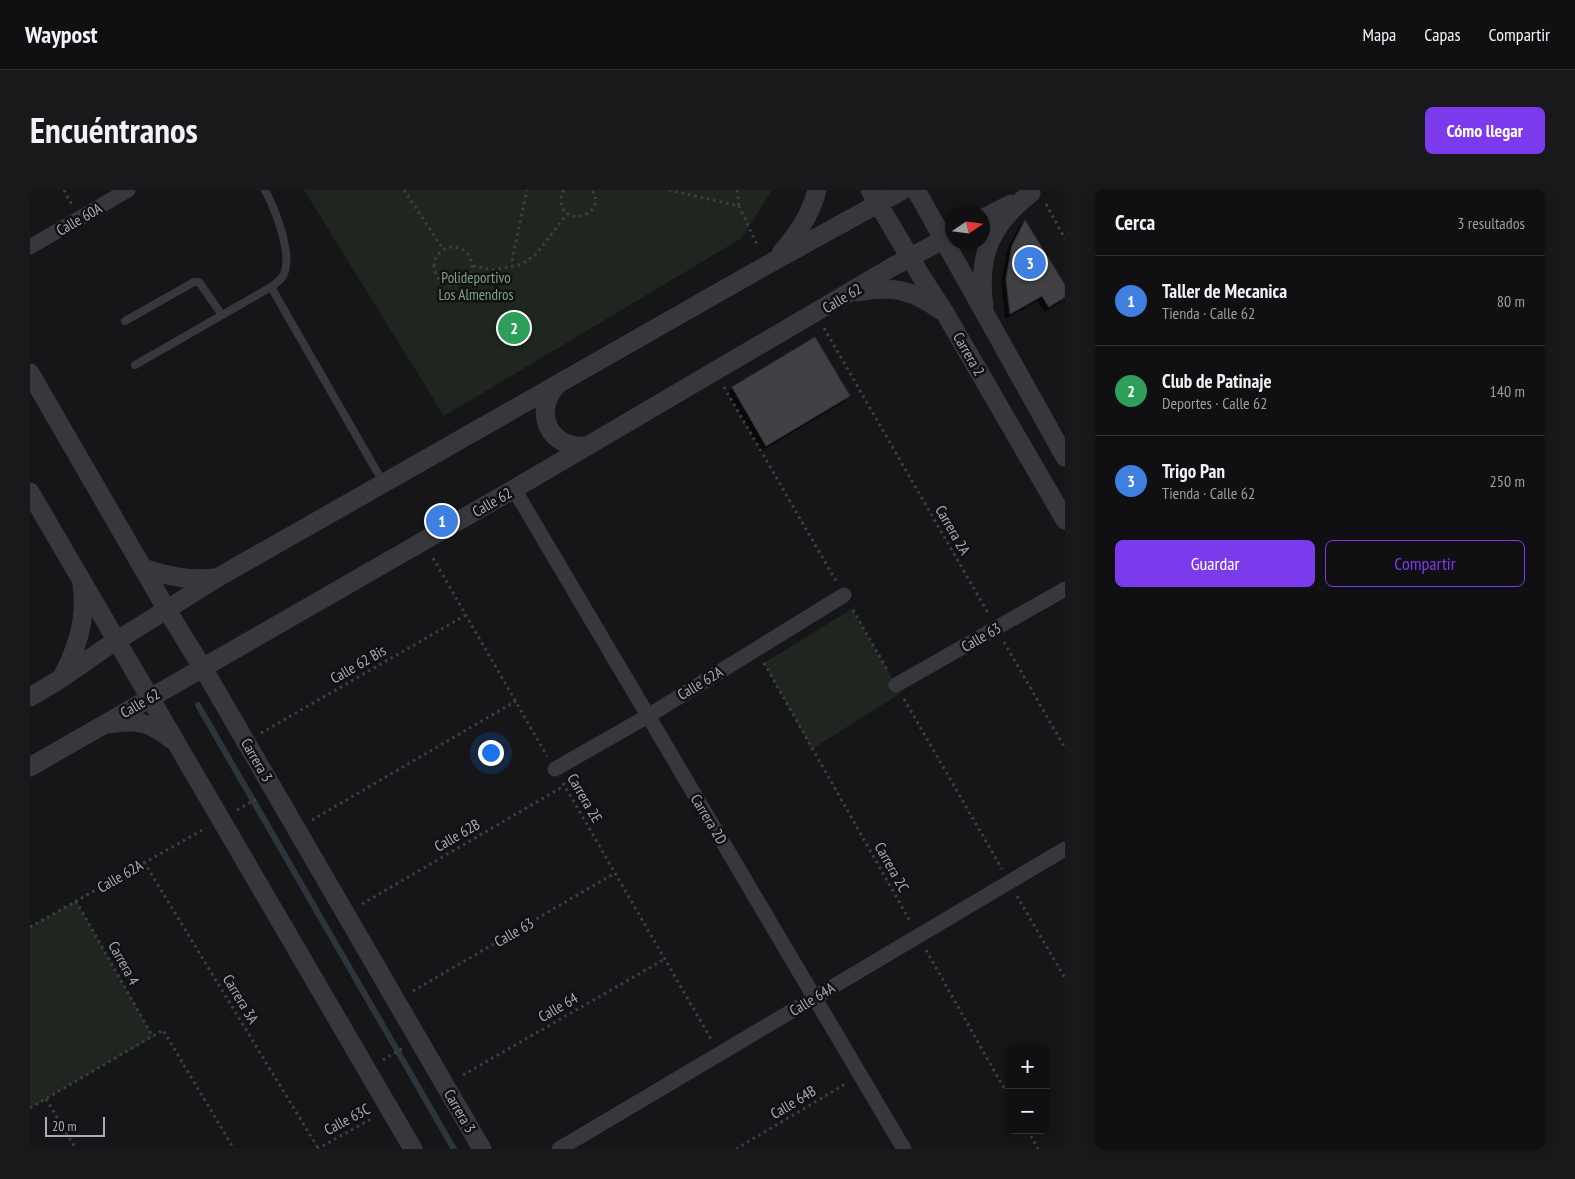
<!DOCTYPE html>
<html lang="es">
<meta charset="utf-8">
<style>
:root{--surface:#101012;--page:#19191b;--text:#f1f3f6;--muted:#9c9d9f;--line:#303032;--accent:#7c3aed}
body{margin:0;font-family:"PT Sans Narrow",sans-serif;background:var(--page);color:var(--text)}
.controls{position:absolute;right:15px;bottom:15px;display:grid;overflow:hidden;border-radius:8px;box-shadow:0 2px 8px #0003}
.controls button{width:45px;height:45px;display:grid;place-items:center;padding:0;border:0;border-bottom:1px solid var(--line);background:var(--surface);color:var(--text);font:25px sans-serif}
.compass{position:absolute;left:915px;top:15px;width:45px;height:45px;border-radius:50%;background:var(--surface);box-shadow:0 2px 8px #0003;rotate:77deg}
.scale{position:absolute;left:15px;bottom:12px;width:60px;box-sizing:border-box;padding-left:5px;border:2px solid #a8adb8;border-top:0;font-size:14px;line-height:18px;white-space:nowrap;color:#a8adb8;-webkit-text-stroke:4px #111113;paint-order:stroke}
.you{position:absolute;left:460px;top:562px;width:18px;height:18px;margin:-12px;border:4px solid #fff;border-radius:50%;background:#1a73e8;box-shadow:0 0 0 8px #1a73e833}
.badge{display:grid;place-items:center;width:32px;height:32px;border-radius:50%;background:var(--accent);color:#fff;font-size:16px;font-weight:700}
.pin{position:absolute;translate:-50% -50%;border:2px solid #fff;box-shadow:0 1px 5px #0006}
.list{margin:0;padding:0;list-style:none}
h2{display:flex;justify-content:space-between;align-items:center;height:65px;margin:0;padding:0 20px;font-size:21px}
h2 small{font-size:16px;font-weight:400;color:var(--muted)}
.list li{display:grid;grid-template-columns:32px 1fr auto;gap:15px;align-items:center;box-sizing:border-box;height:90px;padding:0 20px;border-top:1px solid var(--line)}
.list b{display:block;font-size:19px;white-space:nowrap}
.list p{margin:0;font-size:16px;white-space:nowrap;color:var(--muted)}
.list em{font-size:16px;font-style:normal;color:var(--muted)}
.actions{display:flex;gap:10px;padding:15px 20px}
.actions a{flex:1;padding:11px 0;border:1px solid var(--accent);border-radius:8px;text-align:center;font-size:18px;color:var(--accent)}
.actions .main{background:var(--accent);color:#fff}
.map{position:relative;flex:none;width:1035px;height:959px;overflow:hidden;border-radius:8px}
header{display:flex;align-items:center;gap:30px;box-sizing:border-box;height:70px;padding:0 25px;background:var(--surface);border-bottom:1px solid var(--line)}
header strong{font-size:24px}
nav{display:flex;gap:28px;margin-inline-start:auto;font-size:18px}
.intro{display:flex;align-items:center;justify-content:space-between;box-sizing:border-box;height:120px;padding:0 30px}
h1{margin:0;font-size:35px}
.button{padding:12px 22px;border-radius:8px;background:var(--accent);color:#fff;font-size:18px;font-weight:700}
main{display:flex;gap:30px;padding:0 30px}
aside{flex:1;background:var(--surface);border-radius:8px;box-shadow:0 2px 8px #0003}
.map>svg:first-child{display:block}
</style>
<header>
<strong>Waypost</strong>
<nav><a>Mapa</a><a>Capas</a><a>Compartir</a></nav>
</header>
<div class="intro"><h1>Encuéntranos</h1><a class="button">Cómo llegar</a></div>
<main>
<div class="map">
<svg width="1035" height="959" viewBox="0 0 1035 959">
<defs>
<filter id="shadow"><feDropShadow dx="-4.5" dy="4.5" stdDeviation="0" flood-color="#0009"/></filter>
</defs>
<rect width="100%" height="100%" fill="#161618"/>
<!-- green -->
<path fill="#1e261f" d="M274,0h468l-30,48 -298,178z
M822,419l49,84 -89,56 -48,-86z
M46,711l77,136 -123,71v-181z"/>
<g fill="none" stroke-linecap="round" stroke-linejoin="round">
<!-- stream -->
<path stroke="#2c353c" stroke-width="6" d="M168,515l256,444"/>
</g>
<!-- building -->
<path fill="#404145" stroke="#303034" filter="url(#shadow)" d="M995,30l40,65v12l-16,10 -7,-11 -32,18 -4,-35 6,-33z
M785,147l35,59 -84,50 -34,-59z"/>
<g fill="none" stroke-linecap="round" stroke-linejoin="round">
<!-- path -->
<path stroke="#3d3f44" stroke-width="3" stroke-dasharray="2.5 4" stroke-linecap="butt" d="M34,0l8,15
M374,0l39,59
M534,0c-3,4 -3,6 -3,11 1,28 48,14 31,-11
M639,0l70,16 19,41
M707,0l2,16
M1016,14l19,35
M404 76a19 19 0 1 1 38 0a19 19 0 1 1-38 0Z
M482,71l15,-71
M443,76l20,4 26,-5 9,-5 9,-7 30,-39
M794,138l164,285
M694,197l112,194
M403,368l114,198
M823,420l35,61
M974,452l61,106
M734,473l146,258
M874,509l98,170
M231,543l205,-118
M533,593l148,256
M207,620l21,-12
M282,630l204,-119
M114,672l174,286
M987,706l48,82
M46,711l77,136
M332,714l202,-118
M0,737l176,-99
M896,760l83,147
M383,801l202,-118
M353,870l20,-12
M433,885l202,-116
M16,909l30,50
M0,918l133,-78 71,119
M998,940l10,19
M287,959l56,-31
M706,959l111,-66"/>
<!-- service -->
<path stroke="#37383d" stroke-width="8" d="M235,0c10,19 29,66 18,86 -2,4 -8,8 -12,11
M95,131l69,-39h5l23,33
M105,175l136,-78 113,197"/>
<!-- minor -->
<path stroke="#37383d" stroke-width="15" d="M0,57l98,-57
M484,299l390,660
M866,495l169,-96
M525,579l93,-53 196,-121
M529,959l506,-300"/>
<!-- tertiary -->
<path stroke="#37383d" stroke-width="19" d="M840,0l51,86 24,37 120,207
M886,0l149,267
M952,29l29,-15
M751,63c16,-18 30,-39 36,-63
M828,102c34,-6 54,-3 82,18
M954,117c-7,-51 6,-82 47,-114
M0,183l137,237 43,70 272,469
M526,196c-24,28 -5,64 31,60
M0,302l383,657
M113,378c24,8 46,13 73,10
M32,487c15,-28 25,-59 20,-91
M0,507l32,-19 43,-30 112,-70 557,-317 129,-71
M79,534c26,-5 41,-2 62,15
M0,577l484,-278 380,-223 58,-31"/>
</g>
<g text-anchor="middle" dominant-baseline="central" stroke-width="5" stroke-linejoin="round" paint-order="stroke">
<!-- street labels -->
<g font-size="15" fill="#a8adb8" stroke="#111113">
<text transform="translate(49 29) rotate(-30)">Calle 60A</text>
<text transform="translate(812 108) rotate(-31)">Calle 62</text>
<text transform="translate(939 164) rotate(60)">Carrera 2</text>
<text transform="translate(462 312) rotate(-30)">Calle 62</text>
<text transform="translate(923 340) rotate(60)">Carrera 2A</text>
<text transform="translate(951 447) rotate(-30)">Calle 63</text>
<text transform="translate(328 474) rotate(-30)">Calle 62 Bis</text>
<text transform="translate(670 493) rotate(-31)">Calle 62A</text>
<text transform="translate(110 513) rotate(-30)">Calle 62</text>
<text transform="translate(227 570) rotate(60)">Carrera 3</text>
<text transform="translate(555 608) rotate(60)">Carrera 2E</text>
<text transform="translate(679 629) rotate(59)">Carrera 2D</text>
<text transform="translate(427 645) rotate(-30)">Calle 62B</text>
<text transform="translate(862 677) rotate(61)">Carrera 2C</text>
<text transform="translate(90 686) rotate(-30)">Calle 62A</text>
<text transform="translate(484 742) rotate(-30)">Calle 63</text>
<text transform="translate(94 773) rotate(61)">Carrera 4</text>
<text transform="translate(211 809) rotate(59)">Carrera 3A</text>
<text transform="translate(782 809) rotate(-31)">Calle 64A</text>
<text transform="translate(528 817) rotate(-30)">Calle 64</text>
<text transform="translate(763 912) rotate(-31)">Calle 64B</text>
<text transform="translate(430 921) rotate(60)">Carrera 3</text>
<text transform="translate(317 929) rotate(-28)">Calle 63C</text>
</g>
<!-- park labels -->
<g font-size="15" fill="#7fa381" stroke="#111113">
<text x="446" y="87">Polideportivo<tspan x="446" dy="17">Los Almendros</tspan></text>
</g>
</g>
</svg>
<div class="controls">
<button>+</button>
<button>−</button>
</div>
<svg class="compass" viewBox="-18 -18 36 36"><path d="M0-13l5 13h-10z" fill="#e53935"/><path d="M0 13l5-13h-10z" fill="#9c9d9f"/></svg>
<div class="scale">20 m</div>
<div class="you"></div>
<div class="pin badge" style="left:412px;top:331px;background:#3f7fe0">1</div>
<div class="pin badge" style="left:484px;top:138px;background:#2e9e5b">2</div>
<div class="pin badge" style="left:1000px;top:73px;background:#3f7fe0">3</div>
</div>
<aside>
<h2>Cerca<small>3 resultados</small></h2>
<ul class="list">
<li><span class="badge" style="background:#3f7fe0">1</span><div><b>Taller de Mecanica</b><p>Tienda · Calle 62</p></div><em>80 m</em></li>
<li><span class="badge" style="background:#2e9e5b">2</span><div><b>Club de Patinaje</b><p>Deportes · Calle 62</p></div><em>140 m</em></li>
<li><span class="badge" style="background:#3f7fe0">3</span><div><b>Trigo Pan</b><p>Tienda · Calle 62</p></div><em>250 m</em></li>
</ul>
<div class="actions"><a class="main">Guardar</a><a>Compartir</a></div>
</aside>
</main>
